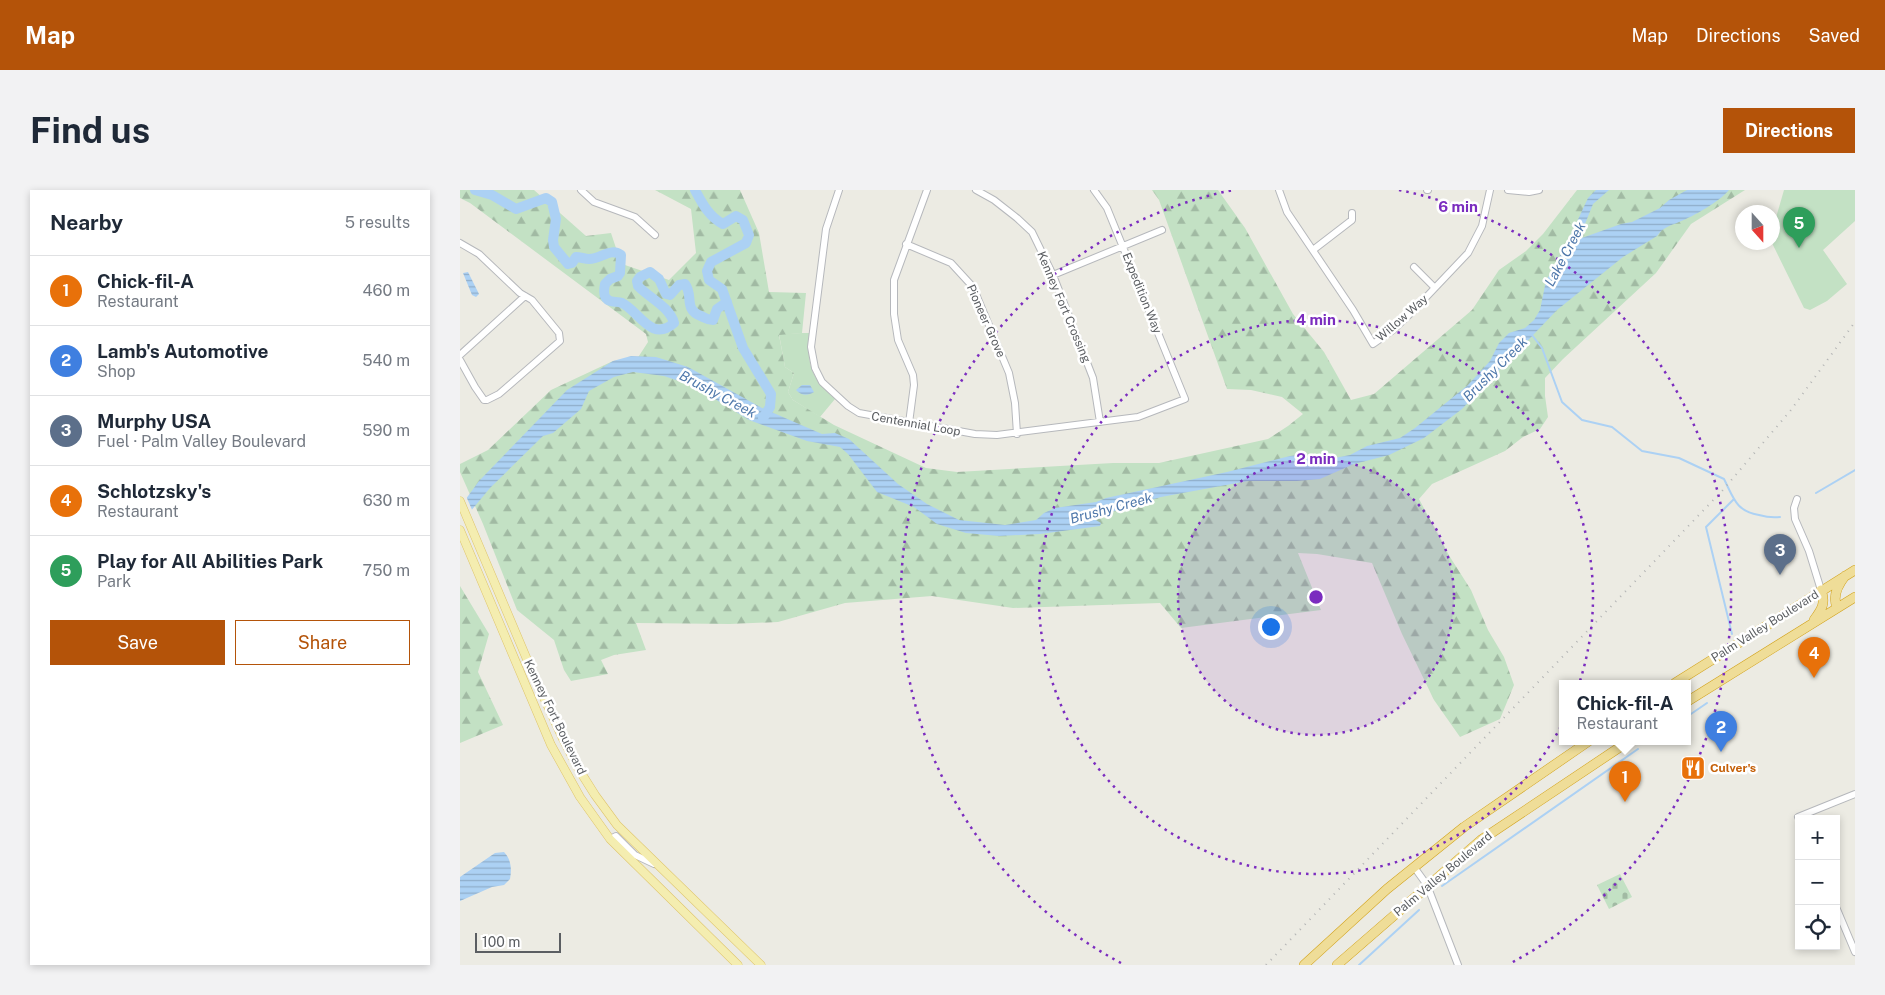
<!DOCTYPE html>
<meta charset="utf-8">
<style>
:root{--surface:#fff;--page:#f2f2f3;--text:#1f2937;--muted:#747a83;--line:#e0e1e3;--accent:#b45309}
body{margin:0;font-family:"Public Sans",sans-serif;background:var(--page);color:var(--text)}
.controls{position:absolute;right:15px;bottom:15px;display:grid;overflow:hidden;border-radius:0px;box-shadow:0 2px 8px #0003}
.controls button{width:45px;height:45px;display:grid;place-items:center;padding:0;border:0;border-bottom:1px solid var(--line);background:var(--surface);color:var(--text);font:25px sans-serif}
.compass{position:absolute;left:1275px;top:15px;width:45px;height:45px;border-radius:50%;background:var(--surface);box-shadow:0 2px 8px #0003;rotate:159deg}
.scale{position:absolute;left:15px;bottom:12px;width:86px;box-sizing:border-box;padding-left:5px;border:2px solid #5b5e62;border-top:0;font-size:14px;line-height:18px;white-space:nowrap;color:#5b5e62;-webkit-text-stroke:4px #fff;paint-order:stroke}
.you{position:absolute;left:810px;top:436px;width:18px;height:18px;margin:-12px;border:4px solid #fff;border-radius:50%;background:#1a73e8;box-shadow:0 0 0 8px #1a73e833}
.badge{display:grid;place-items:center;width:32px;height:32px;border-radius:50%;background:var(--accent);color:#fff;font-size:16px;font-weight:700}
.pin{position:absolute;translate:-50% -41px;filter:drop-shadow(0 1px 2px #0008)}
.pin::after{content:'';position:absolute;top:26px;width:18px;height:15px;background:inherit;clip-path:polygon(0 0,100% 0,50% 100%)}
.popup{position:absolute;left:1099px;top:490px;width:132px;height:65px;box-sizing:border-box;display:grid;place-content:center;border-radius:0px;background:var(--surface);filter:drop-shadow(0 1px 4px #0005);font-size:16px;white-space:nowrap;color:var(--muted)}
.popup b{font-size:19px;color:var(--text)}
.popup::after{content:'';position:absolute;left:50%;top:100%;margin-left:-10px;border:10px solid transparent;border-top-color:var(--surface)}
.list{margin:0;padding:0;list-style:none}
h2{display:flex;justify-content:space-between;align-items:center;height:65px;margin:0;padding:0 20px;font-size:21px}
h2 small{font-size:16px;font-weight:400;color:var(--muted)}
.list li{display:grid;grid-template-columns:32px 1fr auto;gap:15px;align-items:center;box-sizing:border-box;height:70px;padding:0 20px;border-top:1px solid var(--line)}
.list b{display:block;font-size:19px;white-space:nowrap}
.list p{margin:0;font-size:16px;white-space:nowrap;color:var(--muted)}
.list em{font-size:16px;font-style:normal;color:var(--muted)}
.actions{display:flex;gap:10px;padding:15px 20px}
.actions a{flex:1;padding:11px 0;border:1px solid var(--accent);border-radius:0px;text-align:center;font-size:18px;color:var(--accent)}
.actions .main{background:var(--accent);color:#fff}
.icon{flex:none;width:28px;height:28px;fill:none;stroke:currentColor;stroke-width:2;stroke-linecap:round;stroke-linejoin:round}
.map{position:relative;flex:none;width:1395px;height:775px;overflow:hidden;border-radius:0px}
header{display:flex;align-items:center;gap:30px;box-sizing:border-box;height:70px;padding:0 25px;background:var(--accent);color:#fff}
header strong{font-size:24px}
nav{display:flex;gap:28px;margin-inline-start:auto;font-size:18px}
.intro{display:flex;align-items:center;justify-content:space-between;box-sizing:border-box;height:120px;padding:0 30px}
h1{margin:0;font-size:35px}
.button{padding:12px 22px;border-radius:0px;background:var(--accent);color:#fff;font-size:18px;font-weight:700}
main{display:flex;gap:30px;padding:0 30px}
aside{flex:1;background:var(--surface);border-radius:0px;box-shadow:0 2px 8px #0003}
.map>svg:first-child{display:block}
</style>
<header>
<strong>Map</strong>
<nav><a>Map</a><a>Directions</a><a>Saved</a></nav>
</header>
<div class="intro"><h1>Find us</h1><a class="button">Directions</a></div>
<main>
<aside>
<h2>Nearby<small>5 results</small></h2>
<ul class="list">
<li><span class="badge" style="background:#e8710a">1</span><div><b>Chick-fil-A</b><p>Restaurant</p></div><em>460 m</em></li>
<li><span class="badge" style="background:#3f7fe0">2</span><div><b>Lamb's Automotive</b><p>Shop</p></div><em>540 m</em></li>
<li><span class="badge" style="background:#5c6f8a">3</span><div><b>Murphy USA</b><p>Fuel · Palm Valley Boulevard</p></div><em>590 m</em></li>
<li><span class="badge" style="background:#e8710a">4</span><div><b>Schlotzsky's</b><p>Restaurant</p></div><em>630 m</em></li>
<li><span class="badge" style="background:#2e9e5b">5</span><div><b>Play for All Abilities Park</b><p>Park</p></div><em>750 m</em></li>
</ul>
<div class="actions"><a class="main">Save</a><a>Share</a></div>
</aside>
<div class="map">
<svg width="1395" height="775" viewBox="0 0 1395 775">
<defs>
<pattern id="forest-firs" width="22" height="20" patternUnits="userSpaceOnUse" patternTransform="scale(1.25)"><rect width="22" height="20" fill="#c3e1c4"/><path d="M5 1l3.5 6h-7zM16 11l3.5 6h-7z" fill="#a1baa3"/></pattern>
<pattern id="cemetery-stones" width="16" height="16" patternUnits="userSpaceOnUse" patternTransform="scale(1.25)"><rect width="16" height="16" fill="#c3e1c4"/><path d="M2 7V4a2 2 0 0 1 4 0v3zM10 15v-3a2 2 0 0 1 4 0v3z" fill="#a1baa3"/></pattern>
<pattern id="water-rules" width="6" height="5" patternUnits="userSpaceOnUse" patternTransform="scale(1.25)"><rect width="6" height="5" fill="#acd1f4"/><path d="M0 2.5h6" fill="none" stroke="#8fadc9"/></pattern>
</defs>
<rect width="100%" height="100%" fill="#ecebe3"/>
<!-- green -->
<path fill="#c3e1c4" d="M1324,0h71v31l-32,29 24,34 -20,17 -17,9 -6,-2 -32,-65 1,-15z
M342,143h7c-1,35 1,42 26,66l-15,18 -27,-17 -5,-8 6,-19 -9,-6 -6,-33z"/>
<!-- forest -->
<path fill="url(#forest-firs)" d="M0,0h74l52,46 25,-3 6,18 8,14 44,15 27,-27 -5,-44 -36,-19h85l19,43 10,59 37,1 -4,40 -23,2 6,32 9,6 -6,19 5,8 41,25 92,43 31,4 156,-9h46l109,-24 20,-13 15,-12 -21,-17 -31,-7 -24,-1 -68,-189 -7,-10h66l27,38 48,86 31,38 27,48 23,-6 98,-84 27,-40 27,-19 17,-17 34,-44h168l-54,34 -35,49 -93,86 -18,19v18l3,21 -8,12 -17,8 -18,14 -73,33 -13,15 31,58 21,33 17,40 16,27 10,28 -14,34 -40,18 -26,-37 -32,-66 -30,-71 -55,-9 -19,-1 23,57 -140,18 -21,-25 -147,5 -81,-12 -87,7 -67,19 -48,2 -94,-1 10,27 -32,5 -13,5 7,14 -37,7 -7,-11 -10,-30 -37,-30 -34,-86 -23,-52v-8l28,-14 63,-60 62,-29 24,-2 11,-17 -2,-8 -176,-131 -10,-5z
M0,396l29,48 -11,38 25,53 -43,18z"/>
<!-- cemetery -->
<path fill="url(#cemetery-stones)" d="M1160,684l12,23 -23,12 -12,-24z"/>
<!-- water -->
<path fill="url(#water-rules)" d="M1136,0h13l-16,14 -14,35 42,-15 11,-2 28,-14 9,-8 18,-10h42c-10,12 -35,26 -50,32 -9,4 -16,5 -22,14l-34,21 -66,53 -95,99 -38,29 -35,17 -35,9 -34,15 -23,2h-49l-87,16 -63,19 -4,3 7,4 -1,3 -60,8 -41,2 -33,-3 -29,-9 -23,-17 -37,-15 -29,-38 -8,-7 -33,-6 -58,-21 -55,-34 -30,-10 -31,-4 -19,5 -25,14 -8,18 -28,24 -10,3 -53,52 -30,36v-17l19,-26 88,-91 46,-29 18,-5 25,1 32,10 74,41 60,26 13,-1 14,6 49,45 29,20 32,16 46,5 31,-5 8,-7 11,-5 41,-6 10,-4 121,-26 63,-16 9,-1 20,6 31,-6 17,-9 33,-8 15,-10 53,-43 22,-24 9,-18 10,-10 16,-5 9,-8 6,-10 6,-29 21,-38 21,-45z
M8,82l11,22 -3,3 -4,-2 -9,-22z
M342,195h8l4,7c-6,4 -12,4 -18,-2z
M44,662c7,7 8,17 6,27l-6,6 -12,2 -32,14v-24l35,-24z"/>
<!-- pier -->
<path fill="#ecebe3" d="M6,306l7,16 -13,14v-23z"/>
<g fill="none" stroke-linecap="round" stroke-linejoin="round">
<!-- stream -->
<path stroke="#acd1f4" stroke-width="2" d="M1072,145l10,13 20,54 20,18 30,7 30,24 37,7 45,21c10,20 12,32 35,36 7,2 13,3 21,2
M1356,303l39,-23
M1272,444l-26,-107 28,-28
M1228,526l19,-13
M982,696l196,-137
M899,775l60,-55"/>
<!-- river -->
<path stroke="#acd1f4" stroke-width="10" d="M15,0l17,5 24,14 30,-11 6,4 4,17 -3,21 1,7 14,17 4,-1 4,-6c4,0 9,2 13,2 12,0 22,-12 32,-4l-1,18 -2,3 -8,3 -5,5c-1,5 -2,12 2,15 3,4 10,2 15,4 17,8 29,40 52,20 -4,-16 -26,-26 -36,-37l-1,-5 3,-4 10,-5 9,7 7,15 4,1 9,-10 6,-1c9,12 -2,25 16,32 5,2 6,4 12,4l4,-11 10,-7
M235,0c7,13 14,27 28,34l13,-8 7,4 6,15 -3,8 -35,19 -4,9 2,9 13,9 21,59 28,46 -1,13 -7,11"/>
<defs>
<path id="minor" d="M121,0l13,12 41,15 20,18
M379,0l-13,39 -15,118 4,21 7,14 26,24 11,7 116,21 22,1 141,-18 47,-18 -78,-191 -13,-18
M516,0l18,10 23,18 15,14 21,43 40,103 7,44
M819,0l8,22 66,98 20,34 20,-14 20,-19 55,-58 14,-27 8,-36
M967,0h1
M1048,0l21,2 10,-2
M0,53l19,11 41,39 12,7 27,33 1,8 -61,53 -12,6h-3l-9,-13 -15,-27
M446,54l45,19 22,24 36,86 6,30 2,31
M853,60l39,-30v-7
M954,77l21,21
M593,85l109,-45
M0,165l65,-59
M449,233l5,-38 -1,-10 -15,-35 -4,-26v-34l33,-90
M1337,309l-3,9 1,11 14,32 12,39
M1339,629l-1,-2 57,-23
M150,649l6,-3 19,19 19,9
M954,677l13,18 31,80
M1376,717l19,45"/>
<path id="major" d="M0,311l74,175 29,63 15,29 17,27 22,30 144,140
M0,340l91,215 29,52 30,42 128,126"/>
<path id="highway" d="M1377,417c-5,-11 1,-22 8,-31
M1354,430c8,-11 12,-17 7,-30
M1215,493l180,-113
M1228,511l167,-104
M844,775l83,-76 77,-62 125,-86
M877,775l144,-125 148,-99"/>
</defs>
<!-- minor casing -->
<use href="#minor" stroke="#b6b8bc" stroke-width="8"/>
<!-- major casing -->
<use href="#major" stroke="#dfc46a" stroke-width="9"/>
<!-- highway casing -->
<use href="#highway" stroke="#d2a31d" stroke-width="10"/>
<!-- minor -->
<use href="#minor" stroke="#fff" stroke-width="6"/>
<!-- major -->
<use href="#major" stroke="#f4edb0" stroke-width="8"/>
<!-- highway -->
<use href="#highway" stroke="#efdd98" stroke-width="9"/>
<!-- rail -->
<path stroke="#b3b4b4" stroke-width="2" stroke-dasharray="1 6" stroke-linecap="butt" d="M806,775l456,-474 69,-81 64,-88"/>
</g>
<!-- distance rings -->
<circle cx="856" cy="407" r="138" fill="#7b2cbf" fill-opacity=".12"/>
<g fill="none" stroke="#7b2cbf" stroke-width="2.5" stroke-dasharray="2.5 5">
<circle cx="856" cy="407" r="138"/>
<circle cx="856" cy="407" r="277"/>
<path d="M661 773A415 415 0 0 1 773 0M939 0A415 415 0 0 1 1051 773"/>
</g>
<!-- icons -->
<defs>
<symbol id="restaurant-square" viewBox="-11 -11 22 22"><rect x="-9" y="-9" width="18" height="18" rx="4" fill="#e8710a" stroke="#fff"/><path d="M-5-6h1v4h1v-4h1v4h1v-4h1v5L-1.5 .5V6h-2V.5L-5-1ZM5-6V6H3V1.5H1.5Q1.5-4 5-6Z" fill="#fff"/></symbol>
</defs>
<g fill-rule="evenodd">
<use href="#restaurant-square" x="1219" y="564" width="28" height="28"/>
</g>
<g text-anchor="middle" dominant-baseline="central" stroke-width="5" stroke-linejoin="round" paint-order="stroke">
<!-- street labels -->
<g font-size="12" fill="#5b5e62" stroke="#fff">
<text transform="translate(682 103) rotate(68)">Expedition Way</text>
<text transform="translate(604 117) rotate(67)">Kenney Fort Crossing</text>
<text transform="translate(942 128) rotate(-41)">Willow Way</text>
<text transform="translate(526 131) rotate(66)">Pioneer Grove</text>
<text transform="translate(456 234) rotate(10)">Centennial Loop</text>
<text transform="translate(1305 436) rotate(-32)">Palm Valley Boulevard</text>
<text transform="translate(95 527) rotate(64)">Kenney Fort Boulevard</text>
<text transform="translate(983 684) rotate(-40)">Palm Valley Boulevard</text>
</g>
<!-- food labels -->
<g font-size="12" font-weight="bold" fill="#c56008" stroke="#fff" text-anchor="start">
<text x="1250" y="578">Culver's</text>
</g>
<!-- water labels -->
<g font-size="14" font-style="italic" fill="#4f78ab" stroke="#fff">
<text transform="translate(1105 64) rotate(-62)">Lake Creek</text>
<text transform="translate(1035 179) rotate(-45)">Brushy Creek</text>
<text transform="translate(258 204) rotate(28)">Brushy Creek</text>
<text transform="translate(651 318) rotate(-15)">Brushy Creek</text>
</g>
</g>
<circle cx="856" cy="407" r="8" fill="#7b2cbf" stroke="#fff" stroke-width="2.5"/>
<g font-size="15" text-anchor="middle" font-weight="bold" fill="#7b2cbf" stroke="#fff" stroke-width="5" stroke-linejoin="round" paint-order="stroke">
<text x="998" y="22">6 min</text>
<text x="856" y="135">4 min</text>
<text x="856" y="274">2 min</text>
</g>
</svg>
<div class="controls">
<button>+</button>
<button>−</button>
<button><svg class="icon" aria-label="locate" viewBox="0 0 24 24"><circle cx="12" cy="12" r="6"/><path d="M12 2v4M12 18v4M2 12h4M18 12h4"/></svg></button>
</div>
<svg class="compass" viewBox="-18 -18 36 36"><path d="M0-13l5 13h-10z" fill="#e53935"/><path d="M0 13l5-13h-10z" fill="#747a83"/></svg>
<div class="scale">100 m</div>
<div class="you"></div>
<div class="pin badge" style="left:1165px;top:612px;background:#e8710a">1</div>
<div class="popup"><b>Chick-fil-A</b>Restaurant</div>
<div class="pin badge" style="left:1261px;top:562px;background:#3f7fe0">2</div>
<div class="pin badge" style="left:1320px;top:385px;background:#5c6f8a">3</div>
<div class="pin badge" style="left:1354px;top:488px;background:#e8710a">4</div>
<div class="pin badge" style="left:1339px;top:58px;background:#2e9e5b">5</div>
</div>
</main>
